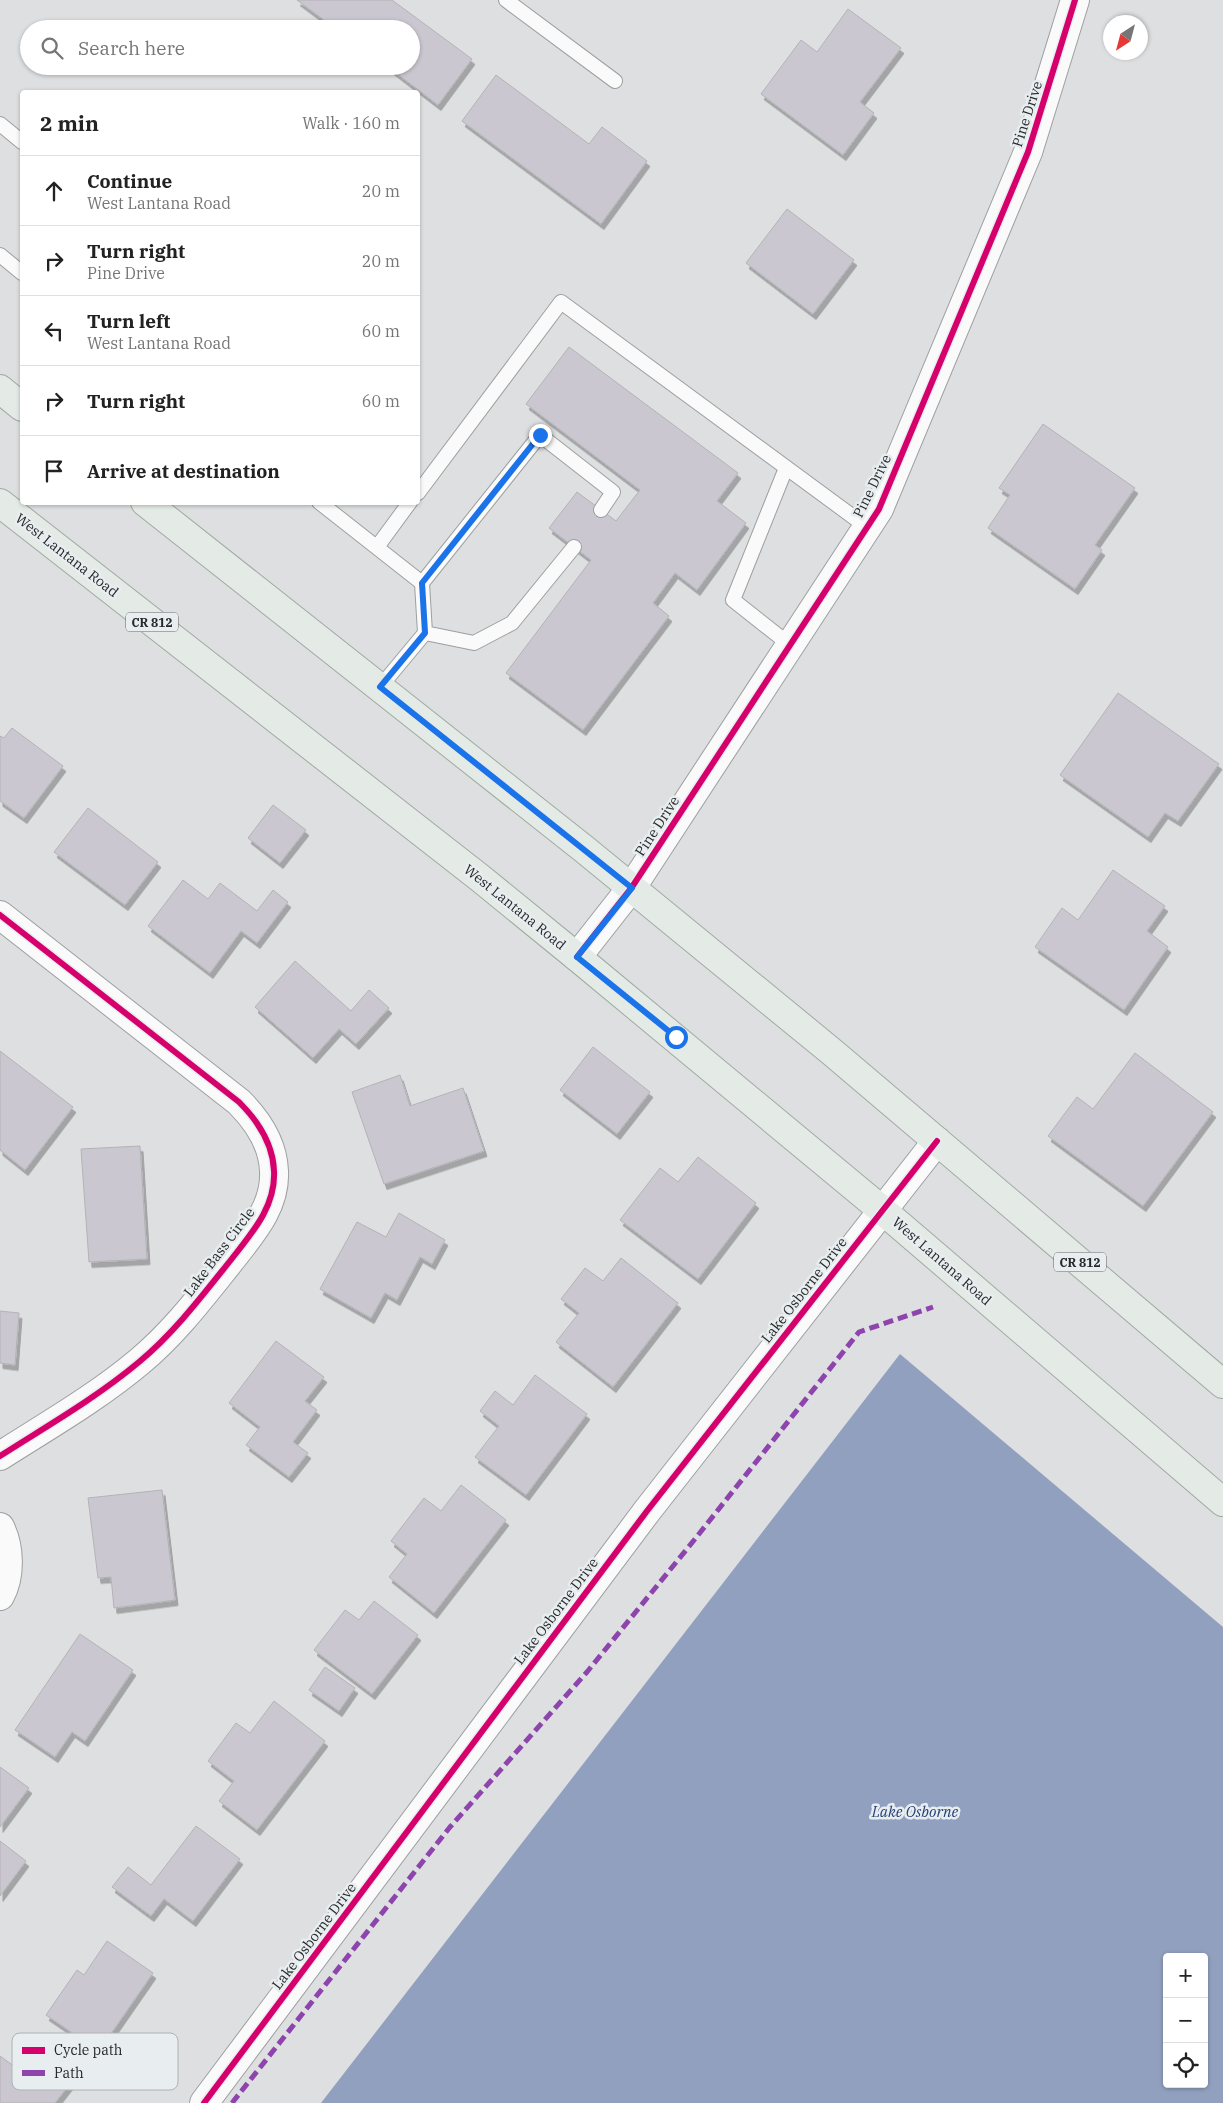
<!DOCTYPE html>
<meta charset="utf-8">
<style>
:root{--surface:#fff;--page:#f6f6f6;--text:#222;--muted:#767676;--line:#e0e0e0}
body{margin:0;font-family:"IBM Plex Serif",serif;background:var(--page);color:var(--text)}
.controls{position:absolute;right:15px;bottom:15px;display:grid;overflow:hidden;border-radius:5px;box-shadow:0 1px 4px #0004}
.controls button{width:45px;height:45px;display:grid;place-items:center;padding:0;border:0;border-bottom:1px solid var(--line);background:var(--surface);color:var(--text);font:25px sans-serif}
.compass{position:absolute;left:1103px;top:15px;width:45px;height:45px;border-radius:50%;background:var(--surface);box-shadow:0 1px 4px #0004;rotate:216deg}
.stop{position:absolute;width:15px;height:15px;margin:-11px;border:4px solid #1a73e8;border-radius:50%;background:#fff}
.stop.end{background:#1a73e8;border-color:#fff;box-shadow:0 1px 5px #0008}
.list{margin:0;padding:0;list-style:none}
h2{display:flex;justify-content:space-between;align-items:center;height:65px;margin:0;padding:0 20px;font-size:21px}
h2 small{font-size:16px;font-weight:400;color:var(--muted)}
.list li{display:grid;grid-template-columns:32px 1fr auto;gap:15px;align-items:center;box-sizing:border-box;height:70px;padding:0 20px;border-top:1px solid var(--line)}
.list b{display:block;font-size:19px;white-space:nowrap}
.list p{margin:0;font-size:16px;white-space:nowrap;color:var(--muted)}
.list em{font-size:16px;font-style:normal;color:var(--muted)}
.icon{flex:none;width:28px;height:28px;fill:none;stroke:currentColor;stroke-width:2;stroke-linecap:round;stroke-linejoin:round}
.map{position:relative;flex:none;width:1223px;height:2103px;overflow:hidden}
.search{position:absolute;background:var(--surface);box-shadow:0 1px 4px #0004;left:20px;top:20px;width:400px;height:55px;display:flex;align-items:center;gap:12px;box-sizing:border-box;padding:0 18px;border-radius:28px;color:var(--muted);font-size:19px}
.panel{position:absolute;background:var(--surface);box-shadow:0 1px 4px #0004;left:20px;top:90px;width:400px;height:415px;border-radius:5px}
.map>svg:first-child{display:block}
</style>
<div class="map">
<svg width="1223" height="2103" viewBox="0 0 1223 2103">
<defs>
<filter id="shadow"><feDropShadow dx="3" dy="5.5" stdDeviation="0" flood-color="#0004"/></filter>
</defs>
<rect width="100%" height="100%" fill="#dddfe1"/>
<!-- water -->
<path fill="#91a0bf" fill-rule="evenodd" d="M900,1354l323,273v476h-902zM1167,1957h37v127h-37z"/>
<!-- building -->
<path fill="#cbc7d0" stroke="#b3b3b5" filter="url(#shadow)" d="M297,0h95l80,59 -34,46 -51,-39h24v-37h-75z
M848,9l53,39 -41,54 14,11 -31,42 -82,-61 40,-54 16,12z
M496,75l93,69 13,-17 45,34 -46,63 -139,-103z
M787,209l67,51 -41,54 -67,-51z
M569,347l169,126 -21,28 29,22 -49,67 -22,-17 -22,30 16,13 -86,114 -77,-57 85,-113 -42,-32 28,-36 39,29 24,-31 -114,-86z
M1043,424l92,64 -40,57 7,5 -27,39 -87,-61 22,-33 -11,-7z
M1118,693l101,71 -41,57 -13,-8 -17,24 -88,-62z
M12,728l51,38 -39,52 -24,-17v-65l4,2z
M273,805l33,25 -26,33 -32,-25z
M88,808l70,54 -33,43 -71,-53z
M1113,870l52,36 -18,25 21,16 -44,63 -89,-63 27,-39 16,12z
M183,880l25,19 12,-16 37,28 16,-21 15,12 -31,41 -16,-12 -31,42 -62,-47z
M295,961l56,50 18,-21 20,18 -33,36 -17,-15 -26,29 -58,-51z
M593,1047l57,45 -33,42 -57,-44z
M0,1051l73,56 -48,63 -25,-20z
M1135,1053l78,59 -70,94 -95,-70 29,-39 16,12z
M400,1075l10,31 53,-18 21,63 -100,33 -32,-92z
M140,1146l7,113 -58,3 -8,-113z
M698,1157l58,46 -58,76 -78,-59 40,-52 18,14z
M399,1213l46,27 -13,24 -12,-7 -23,43 -12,-7 -14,25 -51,-29 37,-67 29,15z
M621,1258l57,45 -65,84 -57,-45 23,-29 -18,-14 24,-31 18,13z
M0,1311l19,2 -4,52 -15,-2z
M276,1341l48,36 -19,24 12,9 -24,32 15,11 -19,24 -43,-32 14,-18 -31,-24z
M535,1375l52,39 -61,81 -51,-38 24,-31 -19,-15 15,-20 18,14z
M461,1485l45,35 -72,93 -45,-36 18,-23 -16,-13 33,-43 17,13z
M162,1490l13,110 -61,8 -3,-31 -13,1 -10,-80z
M374,1601l44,34 -46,59 -58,-44 31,-40 14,10z
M80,1634l53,36 -48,71 -13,-9 -17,25 -40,-27z
M325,1667l30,21 -16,23 -30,-21z
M274,1701l51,40 -68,89 -38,-29 15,-20 -26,-20 28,-38 14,10z
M0,1767l29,21 -29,39z
M196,1826l44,33 -47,62 -29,-22 -13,17 -39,-29 16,-20 23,18z
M0,1841l26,20 -26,35z
M107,1941l46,32 -54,78 -53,-36 31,-45 7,5z
M33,2043l43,33 -21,27h-55v-47l15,11z"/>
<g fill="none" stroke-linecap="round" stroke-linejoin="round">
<defs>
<path id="lane" d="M506,0l109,81
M0,124l22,18
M0,255l22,18
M786,468l-53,132 57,45
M418,493l143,-191 306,225
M319,502l103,81 118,-148 73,57 -12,18
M377,547l33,-45
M422,583l3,50
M380,687l45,-54 49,10 38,-20 62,-76"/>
<path id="street" d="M0,915l239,187c19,19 34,41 35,69 2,36 -23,63 -44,90 -28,35 -56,72 -91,101 -43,36 -92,64 -139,94
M577,957l55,-70 247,-378 149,-357 47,-152
M0,1527c10,20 11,49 0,69"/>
<path id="secondary" d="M204,2103l443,-592 290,-370"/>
<path id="primary" d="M0,389l22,18
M145,502l439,347 248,203 391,332
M0,503l480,375 97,79 305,253 341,292"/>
</defs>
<!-- lane casing -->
<use href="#lane" stroke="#9d9fa0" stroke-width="16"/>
<!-- street casing -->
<use href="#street" stroke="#9d9fa0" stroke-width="30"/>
<!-- secondary casing -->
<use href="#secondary" stroke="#9d9fa0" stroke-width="30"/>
<!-- primary casing -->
<use href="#primary" stroke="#9faba2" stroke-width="30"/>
<!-- lane -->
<use href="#lane" stroke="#fafafa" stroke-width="14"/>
<!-- street -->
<use href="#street" stroke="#fafafa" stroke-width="28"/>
<!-- secondary -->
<use href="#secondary" stroke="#fafafa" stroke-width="28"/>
<!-- primary -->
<use href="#primary" stroke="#e4eae5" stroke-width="28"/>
<!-- quiet -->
<path stroke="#8e44ad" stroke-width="5" stroke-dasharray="10 5" stroke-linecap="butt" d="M232,2103l218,-276 137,-155 108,-133 164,-207 74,-25"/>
<defs>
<path id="cycleway" d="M0,915l239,187c19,19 34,41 35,69 2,36 -23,63 -44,90 -28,35 -56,72 -91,101 -43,36 -92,64 -139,94
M577,957l55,-70 247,-378 149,-357 47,-152
M204,2103l443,-592 290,-370"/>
</defs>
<!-- cycleway casing -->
<use href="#cycleway" stroke="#e8edf0" stroke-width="9"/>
<!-- cycleway -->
<use href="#cycleway" stroke="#d6006c" stroke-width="6"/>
</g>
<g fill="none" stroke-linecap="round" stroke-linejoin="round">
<!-- route -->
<path stroke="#1a73e8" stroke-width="6" d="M540,435l-118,148 3,50 -45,54 252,201 -55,69 99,80"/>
</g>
<g text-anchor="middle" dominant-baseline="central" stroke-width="5" stroke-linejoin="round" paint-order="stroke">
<!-- shield labels -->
<g fill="#e8edf0" stroke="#606365" stroke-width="1">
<rect x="126" y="612.5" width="52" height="19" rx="4"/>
<rect x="1054" y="1252.5" width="52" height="19" rx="4"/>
</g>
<g font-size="12" font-weight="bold" fill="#262829">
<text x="152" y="622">CR 812</text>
<text x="1080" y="1262">CR 812</text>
</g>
<!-- street labels -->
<g font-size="14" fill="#262829" stroke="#e8edf0">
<text transform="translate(1027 114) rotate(-72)">Pine Drive</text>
<text transform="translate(872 486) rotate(-64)">Pine Drive</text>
<text transform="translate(67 555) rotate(38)">West Lantana Road</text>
<text transform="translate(657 826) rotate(-57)">Pine Drive</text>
<text transform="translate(515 907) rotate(39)">West Lantana Road</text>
<text transform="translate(219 1252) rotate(-53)">Lake Bass Circle</text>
<text transform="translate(942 1261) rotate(41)">West Lantana Road</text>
<text transform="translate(804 1290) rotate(-52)">Lake Osborne Drive</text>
<text transform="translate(556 1611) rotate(-53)">Lake Osborne Drive</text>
<text transform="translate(314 1936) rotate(-53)">Lake Osborne Drive</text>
</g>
<!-- water labels -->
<g font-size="15" font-style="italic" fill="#264077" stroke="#e8edf0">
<text x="915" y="1811">Lake Osborne</text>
</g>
</g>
<!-- legend -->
<rect x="12" y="2033" width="166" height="57" rx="8" fill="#e8edf0" stroke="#aeb2b4" stroke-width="1"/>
<rect x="22" y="2047" width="23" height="7" fill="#d6006c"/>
<rect x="22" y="2070" width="23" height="6" fill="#8e44ad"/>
<g font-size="14" fill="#262829">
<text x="54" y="2055">Cycle path</text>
<text x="54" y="2078">Path</text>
</g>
</svg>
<div class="controls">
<button>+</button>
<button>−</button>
<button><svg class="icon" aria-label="locate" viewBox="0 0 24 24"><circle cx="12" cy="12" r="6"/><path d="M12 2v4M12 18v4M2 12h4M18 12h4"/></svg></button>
</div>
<svg class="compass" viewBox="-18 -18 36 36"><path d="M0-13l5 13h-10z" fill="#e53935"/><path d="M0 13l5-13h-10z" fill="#767676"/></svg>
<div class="stop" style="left:676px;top:1037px"></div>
<div class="stop end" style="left:540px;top:435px"></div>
<div class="search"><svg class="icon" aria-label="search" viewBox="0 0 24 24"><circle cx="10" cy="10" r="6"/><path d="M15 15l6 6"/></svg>Search here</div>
<section class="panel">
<h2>2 min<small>Walk · 160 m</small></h2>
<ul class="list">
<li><svg class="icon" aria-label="ahead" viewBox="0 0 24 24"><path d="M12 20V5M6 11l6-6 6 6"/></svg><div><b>Continue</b><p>West Lantana Road</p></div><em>20 m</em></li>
<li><svg class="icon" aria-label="right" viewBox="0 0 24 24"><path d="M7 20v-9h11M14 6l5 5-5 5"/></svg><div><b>Turn right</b><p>Pine Drive</p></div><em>20 m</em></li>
<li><svg class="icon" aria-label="left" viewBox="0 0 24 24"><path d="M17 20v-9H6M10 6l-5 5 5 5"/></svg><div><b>Turn left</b><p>West Lantana Road</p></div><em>60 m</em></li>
<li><svg class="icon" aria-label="right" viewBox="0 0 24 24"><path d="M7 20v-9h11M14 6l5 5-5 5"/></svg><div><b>Turn right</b></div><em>60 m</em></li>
<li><svg class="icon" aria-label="arrive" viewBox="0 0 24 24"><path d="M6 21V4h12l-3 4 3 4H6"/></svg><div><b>Arrive at destination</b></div></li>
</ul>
</section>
</div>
